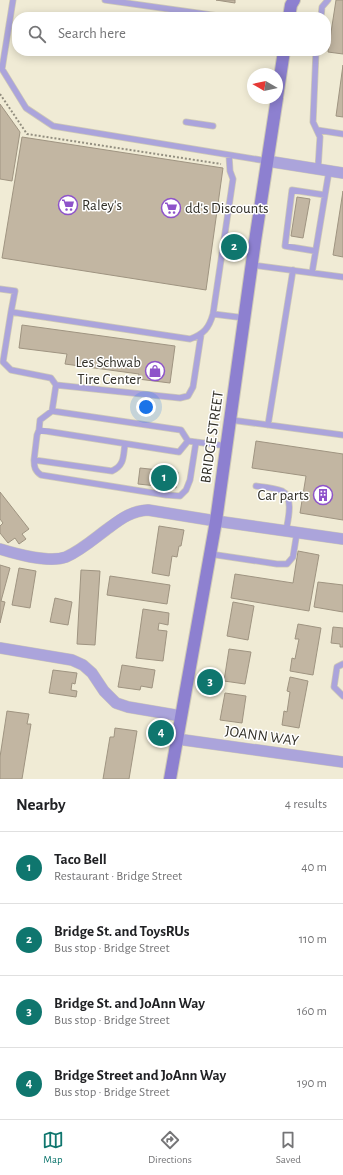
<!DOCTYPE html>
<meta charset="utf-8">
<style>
:root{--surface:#fff;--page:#f2f2f2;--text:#202124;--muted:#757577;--line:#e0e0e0;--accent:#0f766e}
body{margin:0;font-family:"Alegreya Sans",sans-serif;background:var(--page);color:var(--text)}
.compass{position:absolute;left:247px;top:68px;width:36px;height:36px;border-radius:50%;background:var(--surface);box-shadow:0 2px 10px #0003;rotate:279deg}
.you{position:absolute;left:146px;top:407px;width:14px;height:14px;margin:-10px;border:3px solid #fff;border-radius:50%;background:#1a73e8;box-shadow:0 0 0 6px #1a73e833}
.badge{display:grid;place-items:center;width:26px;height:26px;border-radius:50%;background:var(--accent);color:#fff;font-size:13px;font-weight:700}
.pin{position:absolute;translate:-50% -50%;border:2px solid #fff;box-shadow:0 1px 4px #0006}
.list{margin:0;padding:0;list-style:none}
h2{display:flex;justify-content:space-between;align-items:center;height:52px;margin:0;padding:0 16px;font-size:17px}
h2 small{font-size:13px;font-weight:400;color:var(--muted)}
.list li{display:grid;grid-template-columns:26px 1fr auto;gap:12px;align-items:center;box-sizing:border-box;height:72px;padding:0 16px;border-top:1px solid var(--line)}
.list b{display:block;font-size:15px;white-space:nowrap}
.list p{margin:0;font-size:13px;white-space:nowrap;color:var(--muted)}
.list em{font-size:13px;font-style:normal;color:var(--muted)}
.icon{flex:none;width:22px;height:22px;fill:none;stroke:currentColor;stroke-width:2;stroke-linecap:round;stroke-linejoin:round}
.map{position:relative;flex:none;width:343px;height:779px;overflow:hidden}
.search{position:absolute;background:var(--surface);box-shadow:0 2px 10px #0003;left:12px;right:12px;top:12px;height:44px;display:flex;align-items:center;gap:10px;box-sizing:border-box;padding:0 14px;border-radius:16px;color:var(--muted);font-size:15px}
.sheet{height:340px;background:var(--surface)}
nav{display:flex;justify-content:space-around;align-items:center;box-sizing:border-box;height:56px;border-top:1px solid var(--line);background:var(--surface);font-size:11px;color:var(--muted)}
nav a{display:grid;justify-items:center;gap:2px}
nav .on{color:var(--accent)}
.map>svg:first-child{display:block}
</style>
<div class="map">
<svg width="343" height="779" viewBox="0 0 343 779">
<rect width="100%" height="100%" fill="#f0ebd5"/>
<!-- building -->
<path fill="#c2b6a2" stroke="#9f9481" d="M216,0h19v3z
M336,0h7v54l-15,-2z
M343,65v52l-7,-1z
M0,104l20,28 -8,49 -12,-2z
M22,137l201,31 -17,122 -204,-32z
M343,191v66l-10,-2z
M297,197l13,2 -7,39 -12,-2z
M22,325l153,21 -5,37 -32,-4 1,-5 -74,-10 2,-10 -48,-6z
M256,441l87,13v66l-43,-7 6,-37 -54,-8z
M140,468l38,4 -2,16 -38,-4z
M0,492l29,37 -7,5 4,5 -7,5 -4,-6 -7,5 -8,-10v-7l3,-3 -3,-4z
M159,526l25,4 -3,16h-2l-2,11 -5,-1 -3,20 -17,-3z
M298,551l21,4 -10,56 -78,-13 4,-24 58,9z
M0,565l10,3 -9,33 4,1 -5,21z
M19,568l17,3 -6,37 -18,-3z
M81,570l19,1 -5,74 -18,-1z
M110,576l60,9 -3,19 -60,-9z
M318,582l25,3v27l-29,-5z
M55,598l17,4 -4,23 -18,-3z
M233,602l21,4 -6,34 -21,-4z
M143,609l26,4 -1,12 -9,-2 -1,7 9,1 -4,30 -27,-3z
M298,624l23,4 -8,47 -23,-4 2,-13 3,1 4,-20h-4z
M333,627l10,1v19h-3v-3l-9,-1z
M229,649l22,3 -6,32 -21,-3z
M122,665l33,5 -3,18 -11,-2 -1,4 -22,-3z
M53,670l24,3 -2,11 -3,-1 -1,7 6,1 -1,6 -27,-4z
M290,677l18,4 -9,47 -17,-3 2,-14 3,1 3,-20 -3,-1z
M225,693l21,3 -4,27 -22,-3z
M7,711l22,3 -2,10h4l-9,55h-22v-22z
M115,728l22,3 -8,48h-26l7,-42h4z"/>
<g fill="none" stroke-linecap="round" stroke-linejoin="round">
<defs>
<path id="lane" d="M13,0l-11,69 24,39 27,18 214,35
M105,0l121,17
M321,17l1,-10 6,-7
M316,51l-3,71 7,15 -2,32
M186,122l27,4
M317,130l26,4
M315,251l-30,-5 7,-56 33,5
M252,265l91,12
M312,273l17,-102
M0,289l15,2 -4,21
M213,314l20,-135 -3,-8 -1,-16
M56,385l124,13 8,-2 5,-9 8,-52
M52,411l4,-26 -5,-7 -40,-8 -8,-8 8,-50 179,27c14,-5 19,-11 23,-25l32,4
M52,411l129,19 7,11 -9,11 -140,-22 1,-10z
M231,420l112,15
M268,425l25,-155
M39,430l-2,5 -3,25 78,11c13,-6 11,-15 13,-27
M188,441l39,5
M34,460c0,7 1,11 7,15l125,20 14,1 6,-6 4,-10 6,-38
M256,486c8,1 19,2 26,5 12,6 6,29 4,40
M210,554l67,10h10l6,-7 4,-25
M343,664l-6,3 -3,20 9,9"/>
<path id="street" d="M267,161l76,12
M0,549c16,5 50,14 66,8 16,-7 30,-20 44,-30 12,-9 22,-16 38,-17l68,11 127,18
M0,648l72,12 11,5 9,8 12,18 12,12 12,4 53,9
M177,739l166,23"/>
<path id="secondary" d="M289,17l2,-12 3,-5
M277,97l7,-46
M170,779l46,-258 39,-280 22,-143"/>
</defs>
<!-- lane casing -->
<use href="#lane" stroke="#cec9b6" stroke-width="7"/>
<!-- street casing -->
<use href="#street" stroke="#cec9b6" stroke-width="12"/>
<!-- secondary casing -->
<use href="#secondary" stroke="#cec9b6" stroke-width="14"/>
<!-- path -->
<path stroke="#928e7f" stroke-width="2" stroke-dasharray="2 2" stroke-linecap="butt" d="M0,94l27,40 194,30"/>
<!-- lane -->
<use href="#lane" stroke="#aba4db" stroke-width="5.5"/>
<!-- street -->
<use href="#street" stroke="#aba4db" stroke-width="11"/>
<!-- secondary -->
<use href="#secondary" stroke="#8d80d0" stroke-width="12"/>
</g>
<!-- icons -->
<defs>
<symbol id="supermarket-ring" viewBox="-11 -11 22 22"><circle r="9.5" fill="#fff" stroke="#8e53ca" stroke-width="1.5"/><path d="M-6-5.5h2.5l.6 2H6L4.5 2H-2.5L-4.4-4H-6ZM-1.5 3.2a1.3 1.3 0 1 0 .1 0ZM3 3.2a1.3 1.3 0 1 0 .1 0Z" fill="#8e53ca"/></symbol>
<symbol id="shop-ring" viewBox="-11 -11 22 22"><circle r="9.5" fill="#fff" stroke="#8e53ca" stroke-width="1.5"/><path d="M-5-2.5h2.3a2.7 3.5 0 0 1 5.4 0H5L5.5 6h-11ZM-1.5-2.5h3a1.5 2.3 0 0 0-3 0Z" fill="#8e53ca"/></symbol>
<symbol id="building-ring" viewBox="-11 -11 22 22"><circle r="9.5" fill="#fff" stroke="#8e53ca" stroke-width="1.5"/><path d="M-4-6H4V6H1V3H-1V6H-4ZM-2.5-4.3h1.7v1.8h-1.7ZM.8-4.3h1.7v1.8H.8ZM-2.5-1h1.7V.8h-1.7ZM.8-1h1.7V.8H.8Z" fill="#8e53ca"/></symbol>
</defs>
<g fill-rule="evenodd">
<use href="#supermarket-ring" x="57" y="194" width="22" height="22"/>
<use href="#supermarket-ring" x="160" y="197" width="22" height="22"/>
<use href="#shop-ring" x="144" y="360" width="22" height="22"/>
<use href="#building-ring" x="312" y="484" width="22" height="22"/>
</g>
<g text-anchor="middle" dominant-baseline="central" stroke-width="3" stroke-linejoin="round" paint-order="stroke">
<!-- poi labels -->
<g font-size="15" fill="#323028" stroke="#fff" text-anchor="start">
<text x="82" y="205">Raley's</text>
<text x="185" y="208">dd's Discounts</text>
<text x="141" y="362" text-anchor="end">Les Schwab<tspan x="141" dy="17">Tire Center</tspan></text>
<text x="309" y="495" text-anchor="end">Car parts</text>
</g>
<!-- street labels -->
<g font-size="15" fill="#323028" stroke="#fff">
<text transform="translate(212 437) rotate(-82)">BRIDGE STREET</text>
<text transform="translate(262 736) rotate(8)">JOANN WAY</text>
</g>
</g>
</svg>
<svg class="compass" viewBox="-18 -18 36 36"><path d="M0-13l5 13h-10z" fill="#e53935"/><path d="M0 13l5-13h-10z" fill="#757577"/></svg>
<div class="you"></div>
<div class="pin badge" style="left:164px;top:478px">1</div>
<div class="pin badge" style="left:234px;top:247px">2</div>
<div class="pin badge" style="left:210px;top:682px">3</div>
<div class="pin badge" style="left:161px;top:733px">4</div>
<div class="search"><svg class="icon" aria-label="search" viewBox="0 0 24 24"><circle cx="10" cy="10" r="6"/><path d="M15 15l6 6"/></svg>Search here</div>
</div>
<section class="sheet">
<h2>Nearby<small>4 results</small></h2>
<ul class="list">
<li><span class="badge">1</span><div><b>Taco Bell</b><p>Restaurant · Bridge Street</p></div><em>40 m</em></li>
<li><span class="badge">2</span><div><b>Bridge St. and ToysRUs</b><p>Bus stop · Bridge Street</p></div><em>110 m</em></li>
<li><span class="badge">3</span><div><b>Bridge St. and JoAnn Way</b><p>Bus stop · Bridge Street</p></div><em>160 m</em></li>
<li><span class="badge">4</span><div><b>Bridge Street and JoAnn Way</b><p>Bus stop · Bridge Street</p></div><em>190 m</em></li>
</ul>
</section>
<nav>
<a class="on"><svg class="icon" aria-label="map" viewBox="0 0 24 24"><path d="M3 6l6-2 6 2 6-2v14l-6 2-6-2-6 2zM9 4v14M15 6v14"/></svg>Map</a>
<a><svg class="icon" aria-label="directions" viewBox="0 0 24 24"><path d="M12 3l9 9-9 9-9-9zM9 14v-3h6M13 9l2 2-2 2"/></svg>Directions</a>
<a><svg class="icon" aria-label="saved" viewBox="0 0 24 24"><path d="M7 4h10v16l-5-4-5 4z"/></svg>Saved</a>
</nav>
